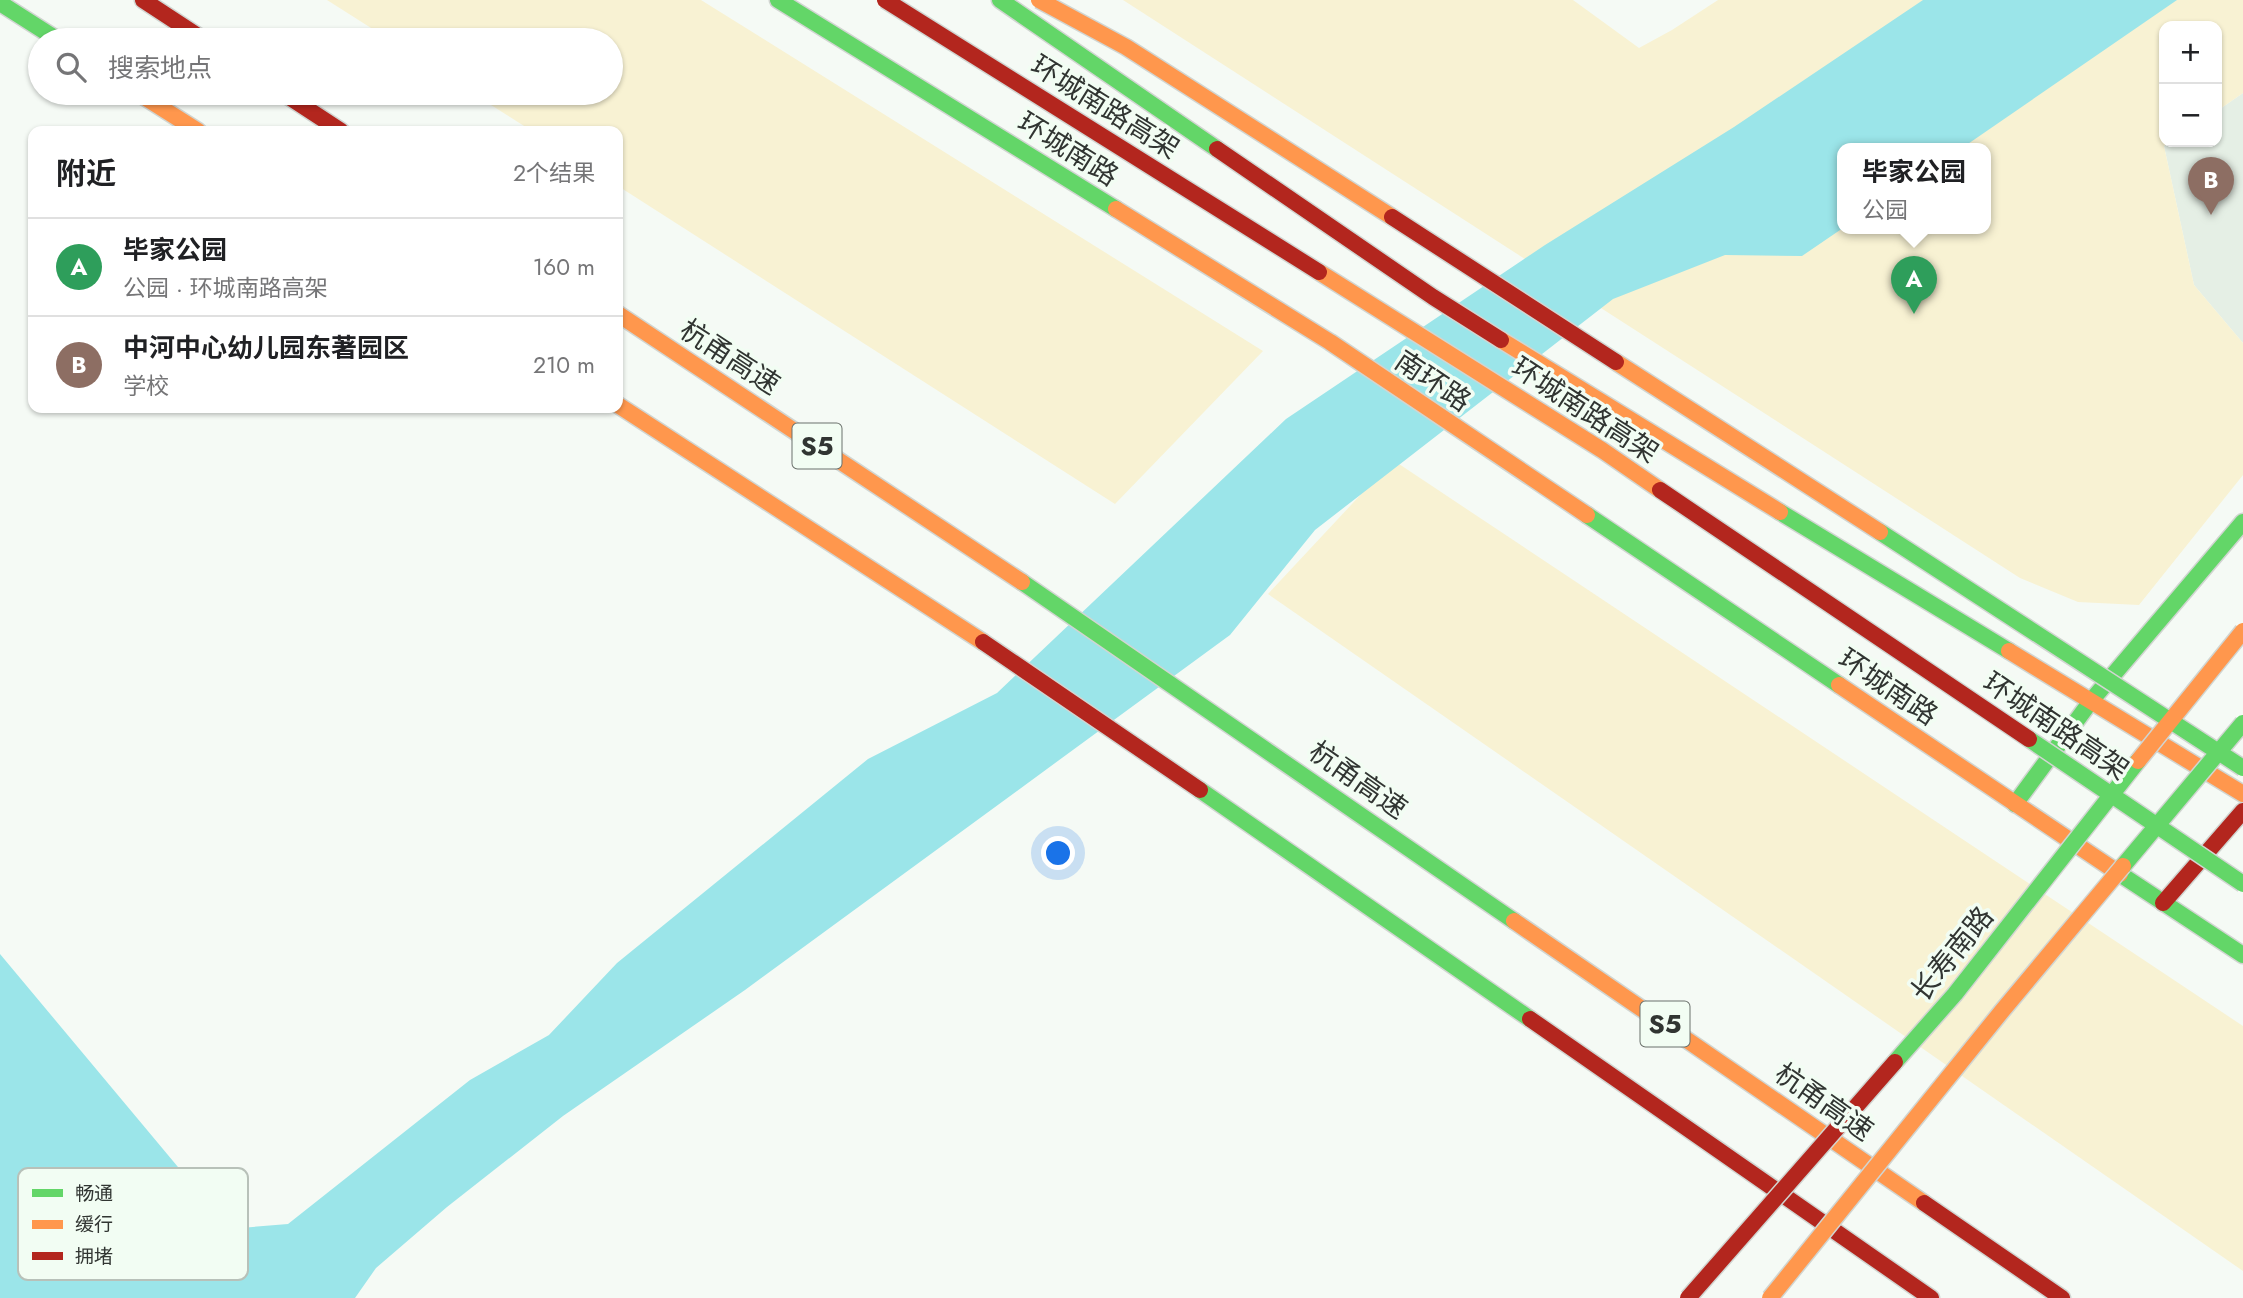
<!DOCTYPE html>
<html lang="zh">
<meta charset="utf-8">
<style>
:root{--surface:#fff;--page:#f2f2f2;--text:#202124;--muted:#757577;--line:#e0e0e0;--accent:#db2777}
body{margin:0;font-family:Jost,"Noto Sans SC",sans-serif;background:var(--page);color:var(--text)}
.controls{position:absolute;right:21px;top:21px;display:grid;overflow:hidden;border-radius:14px;box-shadow:0 2px 5px #0004}
.controls button{width:63px;height:63px;display:grid;place-items:center;padding:0;border:0;border-bottom:2px solid var(--line);background:var(--surface);color:var(--text);font:35px sans-serif}
.you{position:absolute;left:1059px;top:854px;width:24px;height:24px;margin:-18px;border:5px solid #fff;border-radius:50%;background:#1a73e8;box-shadow:0 0 0 10px #1a73e833}
.badge{display:grid;place-items:center;width:46px;height:46px;border-radius:50%;background:var(--accent);color:#fff;font-size:23px;font-weight:700}
.pin{position:absolute;translate:-50% -58px;filter:drop-shadow(0 2px 4px #0008)}
.pin::after{content:'';position:absolute;top:37px;width:24px;height:21px;background:inherit;clip-path:polygon(0 0,100% 0,50% 100%)}
.popup{position:absolute;left:1837px;top:143px;width:154px;height:91px;box-sizing:border-box;display:grid;place-content:center;border-radius:14px;background:var(--surface);filter:drop-shadow(0 2px 5px #0005);font-size:23px;white-space:nowrap;color:var(--muted)}
.popup b{font-size:26px;color:var(--text)}
.popup::after{content:'';position:absolute;left:50%;top:100%;margin-left:-14px;border:14px solid transparent;border-top-color:var(--surface)}
.list{margin:0;padding:0;list-style:none}
h2{display:flex;justify-content:space-between;align-items:center;height:91px;margin:0;padding:0 28px;font-size:30px}
h2 small{font-size:23px;font-weight:400;color:var(--muted)}
.list li{display:grid;grid-template-columns:46px 1fr auto;gap:21px;align-items:center;box-sizing:border-box;height:98px;padding:0 28px;border-top:2px solid var(--line)}
.list b{display:block;font-size:26px;white-space:nowrap}
.list p{margin:0;font-size:23px;white-space:nowrap;color:var(--muted)}
.list em{font-size:23px;font-style:normal;color:var(--muted)}
.icon{flex:none;width:38px;height:38px;fill:none;stroke:currentColor;stroke-width:2;stroke-linecap:round;stroke-linejoin:round}
.map{position:relative;flex:none;width:2243px;height:1298px;overflow:hidden}
.search{position:absolute;background:var(--surface);box-shadow:0 2px 5px #0004;left:28px;top:28px;width:595px;height:77px;display:flex;align-items:center;gap:18px;box-sizing:border-box;padding:0 24px;border-radius:38px;color:var(--muted);font-size:26px}
.panel{position:absolute;background:var(--surface);box-shadow:0 2px 5px #0004;left:28px;top:126px;width:595px;height:287px;border-radius:14px}
.map>svg:first-child{display:block}
</style>
<div class="map">
<svg width="2243" height="1298" viewBox="0 0 2243 1298">
<rect width="100%" height="100%" fill="#f5faf5"/>
<!-- built -->
<path fill="#e5efe5" d="M2243,93v250l-49,-58 -30,-139 6,-4h47v-31z"/>
<!-- green -->
<path fill="#f8f2d3" fill-rule="evenodd" d="M327,0h374l562,351 -148,153 -497,-318v-55h-86l-60,-38h139v-53h-221z
M1123,0h450l66,48 33,-18 46,-30h525v93l-26,18v-85h-53v116h6l-6,4 30,139 49,58v132l-104,130 -61,-3 -58,-24zM1842,148h144v80h-144z
M1393,460l850,566v245l-975,-677z"/>
<!-- water -->
<path fill="#9be5e9" d="M1923,0h254l-215,148h-120l1,80 -41,28 -77,-1 -112,44 -298,231 -85,105 -485,355 -182,126 -116,91 -71,61 -21,30h-355v-344l183,219 20,58 85,-7 182,-144 79,-45 68,-72 251,-204 129,-66 289,-274 259,-174 189,-118z"/>
<g fill="none" stroke-linecap="round" stroke-linejoin="round">
<defs>
<path id="fast" d="M778,0l338,209
M1000,0l217,149
M0,3l58,37
M1780,512l229,139
M1587,515l252,170
M1022,582l492,339
M1200,790l330,229
M2015,804l76,-103 152,-179
M2120,874l123,81"/>
<path id="slow" d="M138,93l60,38
M1116,209l214,133 257,173
M618,314l404,268
M1501,340l279,172
M618,405l365,237
M2009,651l234,143
M1839,685l281,189
M1514,921l410,282"/>
<path id="jam" d="M143,0l61,40
M283,93l58,38
M1217,149l216,148 68,43
M983,642l217,148
M2163,903l80,-92
M1530,1019l401,279
M1924,1203l138,95"/>
</defs>
<!-- fast casing -->
<use href="#fast" stroke="#d1d5d1" stroke-width="19"/>
<!-- slow casing -->
<use href="#slow" stroke="#d1d5d1" stroke-width="19"/>
<!-- jam casing -->
<use href="#jam" stroke="#d1d5d1" stroke-width="19"/>
<!-- fast -->
<use href="#fast" stroke="#63d668" stroke-width="16"/>
<!-- slow -->
<use href="#slow" stroke="#ff974d" stroke-width="16"/>
<!-- jam -->
<use href="#jam" stroke="#b3261e" stroke-width="16"/>
<defs>
<path id="fast-bridge" d="M1880,532l363,236
M2029,739l214,145
M2123,866l120,-143
M1895,1062l60,-68 183,-233"/>
<path id="slow-bridge" d="M1039,0l87,47 266,170
M1319,272l283,178 58,40
M1616,362l264,170
M2138,761l105,-130
M1770,1298l232,-287 121,-145"/>
<path id="jam-bridge" d="M885,0l434,272
M1392,217l224,145
M1660,490l369,249
M1688,1298l207,-236"/>
</defs>
<!-- fast-bridge casing -->
<use href="#fast-bridge" stroke="#d1d5d1" stroke-width="19" stroke-linecap="butt"/>
<!-- slow-bridge casing -->
<use href="#slow-bridge" stroke="#d1d5d1" stroke-width="19" stroke-linecap="butt"/>
<!-- jam-bridge casing -->
<use href="#jam-bridge" stroke="#d1d5d1" stroke-width="19" stroke-linecap="butt"/>
<!-- fast-bridge -->
<use href="#fast-bridge" stroke="#63d668" stroke-width="16"/>
<!-- slow-bridge -->
<use href="#slow-bridge" stroke="#ff974d" stroke-width="16"/>
<!-- jam-bridge -->
<use href="#jam-bridge" stroke="#b3261e" stroke-width="16"/>
</g>
<g text-anchor="middle" dominant-baseline="central" stroke-width="7" stroke-linejoin="round" paint-order="stroke">
<!-- shield labels -->
<g fill="#f2fdf3" stroke="#6b716c" stroke-width="2">
<rect x="792.5" y="423.5" width="49" height="45" rx="5"/>
<rect x="1640.5" y="1001.5" width="49" height="45" rx="5"/>
</g>
<g font-size="26" font-weight="bold" fill="#313532">
<text x="817" y="446">S5</text>
<text x="1665" y="1024">S5</text>
</g>
<!-- street labels -->
<g font-size="28" fill="#313532" stroke="#f2fdf3">
<text transform="translate(1105 107) rotate(32)">环城南路高架</text>
<text transform="translate(1068 149) rotate(32)">环城南路</text>
<text transform="translate(730 357) rotate(33)">杭甬高速</text>
<text transform="translate(1433 381) rotate(34)">南环路</text>
<text transform="translate(1585 410) rotate(33)">环城南路高架</text>
<text transform="translate(1888 687) rotate(34)">环城南路</text>
<text transform="translate(2056 726) rotate(34)">环城南路高架</text>
<text transform="translate(1358 780) rotate(35)">杭甬高速</text>
<text transform="translate(1952 954) rotate(-51)">长寿南路</text>
<text transform="translate(1824 1102) rotate(35)">杭甬高速</text>
</g>
</g>
<!-- legend -->
<rect x="18" y="1168" width="230" height="112" rx="10" fill="#f2fdf3" stroke="#b8c1b9" stroke-width="2"/>
<rect x="32" y="1189" width="31" height="8" fill="#63d668"/>
<rect x="32" y="1220" width="31" height="9" fill="#ff974d"/>
<rect x="32" y="1252" width="31" height="8" fill="#b3261e"/>
<g font-size="19" fill="#313532">
<text x="75" y="1200">畅通</text>
<text x="75" y="1231">缓行</text>
<text x="75" y="1263">拥堵</text>
</g>
</svg>
<div class="controls">
<button>+</button>
<button>−</button>
</div>
<div class="you"></div>
<div class="pin badge" style="left:1914px;top:314px;background:#2e9e5b">A</div>
<div class="popup"><b>毕家公园</b>公园</div>
<div class="pin badge" style="left:2211px;top:215px;background:#8d6e63">B</div>
<div class="search"><svg class="icon" aria-label="search" viewBox="0 0 24 24"><circle cx="10" cy="10" r="6"/><path d="M15 15l6 6"/></svg>搜索地点</div>
<section class="panel">
<h2>附近<small>2个结果</small></h2>
<ul class="list">
<li><span class="badge" style="background:#2e9e5b">A</span><div><b>毕家公园</b><p>公园 · 环城南路高架</p></div><em>160 m</em></li>
<li><span class="badge" style="background:#8d6e63">B</span><div><b>中河中心幼儿园东著园区</b><p>学校</p></div><em>210 m</em></li>
</ul>
</section>
</div>
